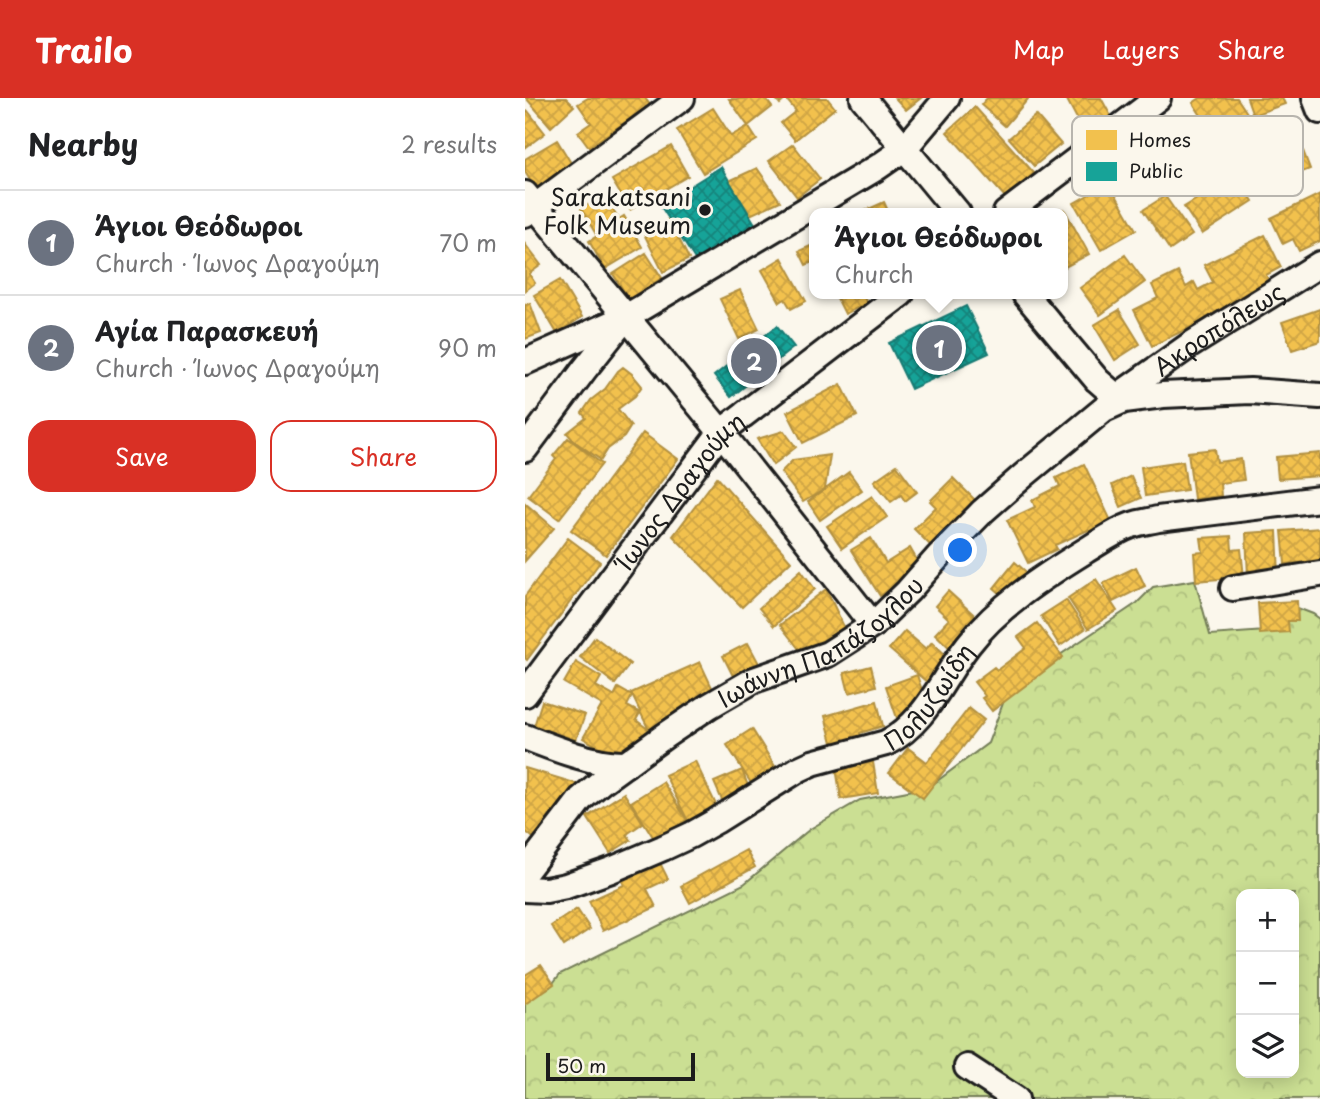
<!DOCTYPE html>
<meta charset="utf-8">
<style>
:root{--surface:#fff;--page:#f2f2f2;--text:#202124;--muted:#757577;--line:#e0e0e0;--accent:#d93025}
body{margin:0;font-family:"Playpen Sans",sans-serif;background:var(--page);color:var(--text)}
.controls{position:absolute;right:21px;bottom:21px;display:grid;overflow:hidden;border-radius:14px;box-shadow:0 4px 18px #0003}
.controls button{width:63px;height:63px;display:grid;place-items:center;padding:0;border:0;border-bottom:2px solid var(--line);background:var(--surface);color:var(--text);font:35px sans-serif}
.scale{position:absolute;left:21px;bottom:18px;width:149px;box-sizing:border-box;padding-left:7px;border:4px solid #1c1c1c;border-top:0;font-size:19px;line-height:24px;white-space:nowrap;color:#1c1c1c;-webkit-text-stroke:5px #fbf7ec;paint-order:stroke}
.you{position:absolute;left:436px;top:453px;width:24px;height:24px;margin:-18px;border:5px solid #fff;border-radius:50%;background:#1a73e8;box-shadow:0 0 0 10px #1a73e833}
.badge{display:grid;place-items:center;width:46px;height:46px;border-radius:50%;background:var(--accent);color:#fff;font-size:23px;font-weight:700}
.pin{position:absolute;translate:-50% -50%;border:4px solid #fff;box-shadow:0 2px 7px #0006}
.popup{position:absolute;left:284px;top:110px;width:259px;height:91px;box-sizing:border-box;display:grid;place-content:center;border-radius:14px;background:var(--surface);filter:drop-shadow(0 2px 5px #0005);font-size:23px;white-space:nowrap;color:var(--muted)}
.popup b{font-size:26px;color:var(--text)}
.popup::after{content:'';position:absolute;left:50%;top:100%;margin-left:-14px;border:14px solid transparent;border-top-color:var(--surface)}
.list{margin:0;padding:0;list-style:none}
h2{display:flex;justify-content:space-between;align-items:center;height:91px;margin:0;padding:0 28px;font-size:30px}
h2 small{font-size:23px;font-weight:400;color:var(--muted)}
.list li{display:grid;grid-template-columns:46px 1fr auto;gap:21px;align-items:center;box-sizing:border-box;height:105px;padding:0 28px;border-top:2px solid var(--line)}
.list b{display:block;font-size:26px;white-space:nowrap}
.list p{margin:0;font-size:23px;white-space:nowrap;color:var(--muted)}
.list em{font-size:23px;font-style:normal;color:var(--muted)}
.actions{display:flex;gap:14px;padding:21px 28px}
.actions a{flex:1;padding:16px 0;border:2px solid var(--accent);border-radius:21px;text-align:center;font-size:24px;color:var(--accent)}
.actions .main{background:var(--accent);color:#fff}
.icon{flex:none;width:38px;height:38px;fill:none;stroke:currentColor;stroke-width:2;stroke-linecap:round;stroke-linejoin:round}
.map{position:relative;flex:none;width:795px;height:1001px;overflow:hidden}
header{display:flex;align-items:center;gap:42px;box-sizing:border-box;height:98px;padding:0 35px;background:var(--accent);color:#fff}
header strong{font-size:33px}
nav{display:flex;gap:38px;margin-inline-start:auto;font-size:24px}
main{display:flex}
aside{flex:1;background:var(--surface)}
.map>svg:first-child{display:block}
</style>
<header>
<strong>Trailo</strong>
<nav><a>Map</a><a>Layers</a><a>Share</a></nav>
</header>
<main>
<aside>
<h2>Nearby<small>2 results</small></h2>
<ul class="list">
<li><span class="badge" style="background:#6b7280">1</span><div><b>Άγιοι Θεόδωροι</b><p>Church · Ίωνος Δραγούμη</p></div><em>70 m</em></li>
<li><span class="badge" style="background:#6b7280">2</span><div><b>Αγία Παρασκευή</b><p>Church · Ίωνος Δραγούμη</p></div><em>90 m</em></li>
</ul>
<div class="actions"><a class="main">Save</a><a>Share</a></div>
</aside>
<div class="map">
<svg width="795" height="1001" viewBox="0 0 795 1001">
<defs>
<pattern id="forest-crowns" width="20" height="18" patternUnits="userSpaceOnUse" patternTransform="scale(1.75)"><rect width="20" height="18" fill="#cbdf93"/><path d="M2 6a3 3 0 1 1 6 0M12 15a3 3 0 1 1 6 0" fill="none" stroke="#aebf7e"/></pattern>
<pattern id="homes-cross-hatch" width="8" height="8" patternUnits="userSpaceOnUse" patternTransform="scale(1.75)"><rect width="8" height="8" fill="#f2c14e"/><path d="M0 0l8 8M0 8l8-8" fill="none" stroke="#cfa544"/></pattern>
<pattern id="public-cross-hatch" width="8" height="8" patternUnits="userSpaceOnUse" patternTransform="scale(1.75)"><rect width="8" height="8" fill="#17a398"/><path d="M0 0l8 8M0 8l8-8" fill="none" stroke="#14847b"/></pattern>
</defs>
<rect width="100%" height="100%" fill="#fbf7ec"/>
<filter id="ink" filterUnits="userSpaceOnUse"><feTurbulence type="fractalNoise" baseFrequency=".0143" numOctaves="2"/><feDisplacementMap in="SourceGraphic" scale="14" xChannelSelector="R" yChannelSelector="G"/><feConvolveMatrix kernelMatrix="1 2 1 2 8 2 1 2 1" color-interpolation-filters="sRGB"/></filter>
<g filter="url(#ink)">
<!-- forest -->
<path fill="url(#forest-crowns)" stroke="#747e58" stroke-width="2" fill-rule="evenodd" d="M670,482l15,55 70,-5 5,-27 28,11 7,5v480h-792l-3,-2v-98l25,-12 10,-13 184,-90 66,-55 50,-29 69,-13 59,-44 20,-53 129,-87 16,-16zM716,796h53v179h-53z"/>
<!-- homes -->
<path fill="url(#homes-cross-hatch)" stroke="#b2903f" stroke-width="2" d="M1,0h40l8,8 -23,21z
M63,0h57l5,7 -61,42 -11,-15 13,-9 -13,-19z
M240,0l7,9 -24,19 -19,-27z
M250,0h52l8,10 -40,32 -14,-17 15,-12 -10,-12 -6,5z
M370,0h26l-15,12z
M462,0h40l1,1 -23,27 -24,-21z
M541,0h35l11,20 -28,14z
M675,0h37l12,18 -9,6 6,10 -24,16 -29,-45z
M722,0h35l3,6 -32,11z
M450,9l59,66 -28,25 -59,-66z
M188,10l18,28 17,-10 9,14 -54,33 -26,-43z
M3,13l17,22 -20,15v-35z
M511,17l25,29 -27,22 -25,-28z
M769,29l16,42 -36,14 -16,-42z
M32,42l17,28 -38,22 -11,-18v-13z
M268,46l27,35 -23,18 -28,-36z
M146,48l17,30 -58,34 -18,-30z
M232,70l23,33 -30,14 -21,-34z
M707,71l21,32 -51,33 -18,-27 13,-8 -3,-5z
M584,85l27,47 -35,20 -27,-47z
M795,96v47l-21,10 -6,-12 -10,5 -12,-26z
M79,97l15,24 5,-3 18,31 -37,22 -16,-28 8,-5 -16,-27z
M640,98l27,39 -22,15 -27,-40z
M359,104l5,11h-29z
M539,111l25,45 -26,14v-55h-7z
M144,121l20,40 -26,13 -20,-40z
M740,137l16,32 -15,8 7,12 -121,59 -18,-36 24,-12 -6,-13 26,-13 8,15 8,-5 4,8 15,-8 -9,-17z
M0,146l16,21 -12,9 6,9 -10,8z
M290,146v17l-9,4 -7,-14z
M121,155l16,25 -33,21 -16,-25z
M600,157l20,27 -45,33 -20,-27z
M257,160l24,43 -15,8 -6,-10 -5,3 -18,-32z
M35,182l22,37 -25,16 -23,-38z
M215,192l19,39 -20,10 -19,-40z
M310,196h27l5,9 -22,11z
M5,205l11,30 -16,6v-34z
M795,211v32l-28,9 -10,-28z
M594,212l21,34 -25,16 -21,-35z
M98,269l9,7 10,12 -7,10 -17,13 13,17 -7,11 -16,12 -7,11 -27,-19 -7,-8 19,-15 -4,-5 9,-13 14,-11 13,-18z
M316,286l16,32 -54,27 -16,-31z
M259,333l12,16 -23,18 -16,-26z
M118,335l35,26 -72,96 -35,-25z
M43,340l34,26 -43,55 -31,-23 28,-37 -3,-3z
M690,351l2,13 24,-3 3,21 -24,3 1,13 -27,3 -6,-47z
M795,355v23l-42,3 -2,-22z
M305,357l-5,34 -22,13 -22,-30 12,-12z
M658,363l4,29 -42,6 -4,-29z
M559,366l29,61 -22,11 -3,-6 -33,15 2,4 -29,14 -21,-43 28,-13 -3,-7 28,-14 -4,-8z
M372,367l20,27 -12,9 -4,-6 -10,7 -17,-21z
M324,374l13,18 -42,30 -12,-18z
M606,378l10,22 -20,9 -9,-22z
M192,379l74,84 -49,46 -69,-71z
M428,380l26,26 -46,44 -19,-19 22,-22 -6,-6z
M347,398l15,21 -45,31 -15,-22z
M0,405l29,25 -29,33z
M795,430v33l-35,3 -3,-33z
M752,433l2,45 -31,1 -2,-44z
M706,438l1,14 9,-1 3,28 -48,4 -2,-28 9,-1 -2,-14z
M43,440l32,24 -73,98 -2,-2v-62z
M346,440l15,25 24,-15 8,14 -8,5 5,8 -35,21 -29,-46z
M490,464l16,14 -21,26 -16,-14z
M611,469l9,19 -32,16 -10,-19z
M276,472l14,19 -41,37 -15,-18z
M571,481l21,32 -29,18 -20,-31z
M301,491l21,44 -44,21 -23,-29z
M423,493l33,30 -28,30 -18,-17 14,-15 -14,-13z
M541,502l19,29 -25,17 -19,-30z
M772,503l1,20h-10l1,11 -29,2 -2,-31z
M512,525l26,34 -71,54 -10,-13 3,-2 -11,-14 20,-15 3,3 29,-22 -8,-11z
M380,533l21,18 6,-7 18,17 -22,24 -39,-34z
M70,539l35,27 -15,20 -35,-27z
M223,545l15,28 -26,13 -14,-28z
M51,564l25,15 -5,9 18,10 4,-8 14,8 -5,10 13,7 -4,7 13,10 -8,13 -7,-4 -12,21 -39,-22 19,-33 -38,-22z
M175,564l16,34 -48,22 2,3 -21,9 -18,-37z
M346,568l5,20 -27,7 -5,-20z
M392,577l10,31 -30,12 -11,-32z
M17,603l43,14 -9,25 -42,-14z
M352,603l6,25 -23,7 3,9 -29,8 -9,-34z
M444,610l15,12 -61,78 -34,-25 19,-25 19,14z
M227,631l24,39 -25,15 -24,-38z
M170,663l24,50 -29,14 -25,-50z
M348,664l5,31 -37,6 -5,-31z
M0,670l53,16 -42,56 -11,-9z
M217,672l9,24 -27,11 -10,-23z
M138,684l24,38 -32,20 -24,-38z
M99,695l19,30 -16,11 4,6 -21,13 -23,-36z
M221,752l9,17 -65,36 -9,-17z
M134,763l9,18 -21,10 9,18 -53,24 -14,-30 35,-16 -3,-6z
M52,811l13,20 -26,17 -13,-20z
M16,867l13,19 -29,20v-29z"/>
<!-- public -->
<path fill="url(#public-cross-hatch)" stroke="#187a73" stroke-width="2" d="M196,69l34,57 -59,37 -36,-56z
M441,208l23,47 -78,36 -22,-46z
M252,228l17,21 -63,50 -17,-21z"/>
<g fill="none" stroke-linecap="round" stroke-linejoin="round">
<defs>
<g id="minor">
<path d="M338,0l95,115"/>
<path d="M790,0l5,13"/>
<path d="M0,96l196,238 152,193"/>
<path d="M481,115l152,-115"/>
<path d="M0,116l157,-116"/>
<path d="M500,196l72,86 15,13 12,7"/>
<path d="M0,264l101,-45 252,-150 26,-18 43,-51"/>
<path id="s1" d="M593,298l72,-51 130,-81"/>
<path d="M0,351l59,-79 38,-48"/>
<path d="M708,490l87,-14"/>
<path id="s2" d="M0,596l196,-262 180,-138"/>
<path d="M0,639c28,11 71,28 101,27"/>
<path id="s3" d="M0,774l56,-73 20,-17 65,-47 43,-29 45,-26 74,-26 45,-29 35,-34 30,-34 45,-46 41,-36 80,-66 20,-9 39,-5 87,-4 70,5"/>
<path id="s4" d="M0,791l21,1 20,-4 45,-16 52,-22 28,-13 25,-14 83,-52 13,-6 74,-20c40,-20 55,-63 82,-98 30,-39 75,-68 117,-94 15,-9 30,-20 47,-26 8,-3 18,-4 26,-6l162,-20"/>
<path d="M442,969l49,32"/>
</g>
</defs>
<!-- minor casing -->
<use href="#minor" stroke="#1c1c1c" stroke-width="30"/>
<!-- minor -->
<use href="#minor" stroke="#fbf7ec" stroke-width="24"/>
</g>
</g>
<!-- markers -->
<circle fill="#1c1c1c" stroke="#fbf7ec" stroke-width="2.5" cx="180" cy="112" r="7"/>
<g text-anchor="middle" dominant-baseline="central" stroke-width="7" stroke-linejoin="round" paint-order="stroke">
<!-- poi labels -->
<g font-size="24" fill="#1c1c1c" stroke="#fbf7ec" text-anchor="end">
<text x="166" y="98">Sarakatsani<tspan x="166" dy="28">Folk Museum</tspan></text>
</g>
<!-- street labels -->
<g font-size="24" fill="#1c1c1c" stroke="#fbf7ec">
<text stroke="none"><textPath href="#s1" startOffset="121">Ακροπόλεως</textPath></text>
<text stroke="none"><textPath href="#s2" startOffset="256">Ίωνος Δραγούμη</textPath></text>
<text stroke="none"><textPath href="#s3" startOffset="380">Ιωάννη Παπάζογλου</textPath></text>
<text stroke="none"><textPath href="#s4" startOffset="458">Πολυζωίδη</textPath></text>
</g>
</g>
<!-- legend -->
<rect x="547" y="18" width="231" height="80" rx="10" fill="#fbf7ec" stroke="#b8b5ae" stroke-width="2"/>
<rect x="561" y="32" width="31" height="20" fill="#f2c14e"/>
<rect x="561" y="64" width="31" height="19" fill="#17a398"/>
<g font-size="19" fill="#1c1c1c">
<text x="604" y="49">Homes</text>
<text x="604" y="80">Public</text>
</g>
</svg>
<div class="controls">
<button>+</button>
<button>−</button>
<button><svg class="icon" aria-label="layers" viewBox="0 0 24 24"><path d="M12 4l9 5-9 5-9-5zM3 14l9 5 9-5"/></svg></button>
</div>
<div class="scale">50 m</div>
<div class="you"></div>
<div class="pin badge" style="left:414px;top:250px;background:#6b7280">1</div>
<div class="popup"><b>Άγιοι Θεόδωροι</b>Church</div>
<div class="pin badge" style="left:229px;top:263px;background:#6b7280">2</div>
</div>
</main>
